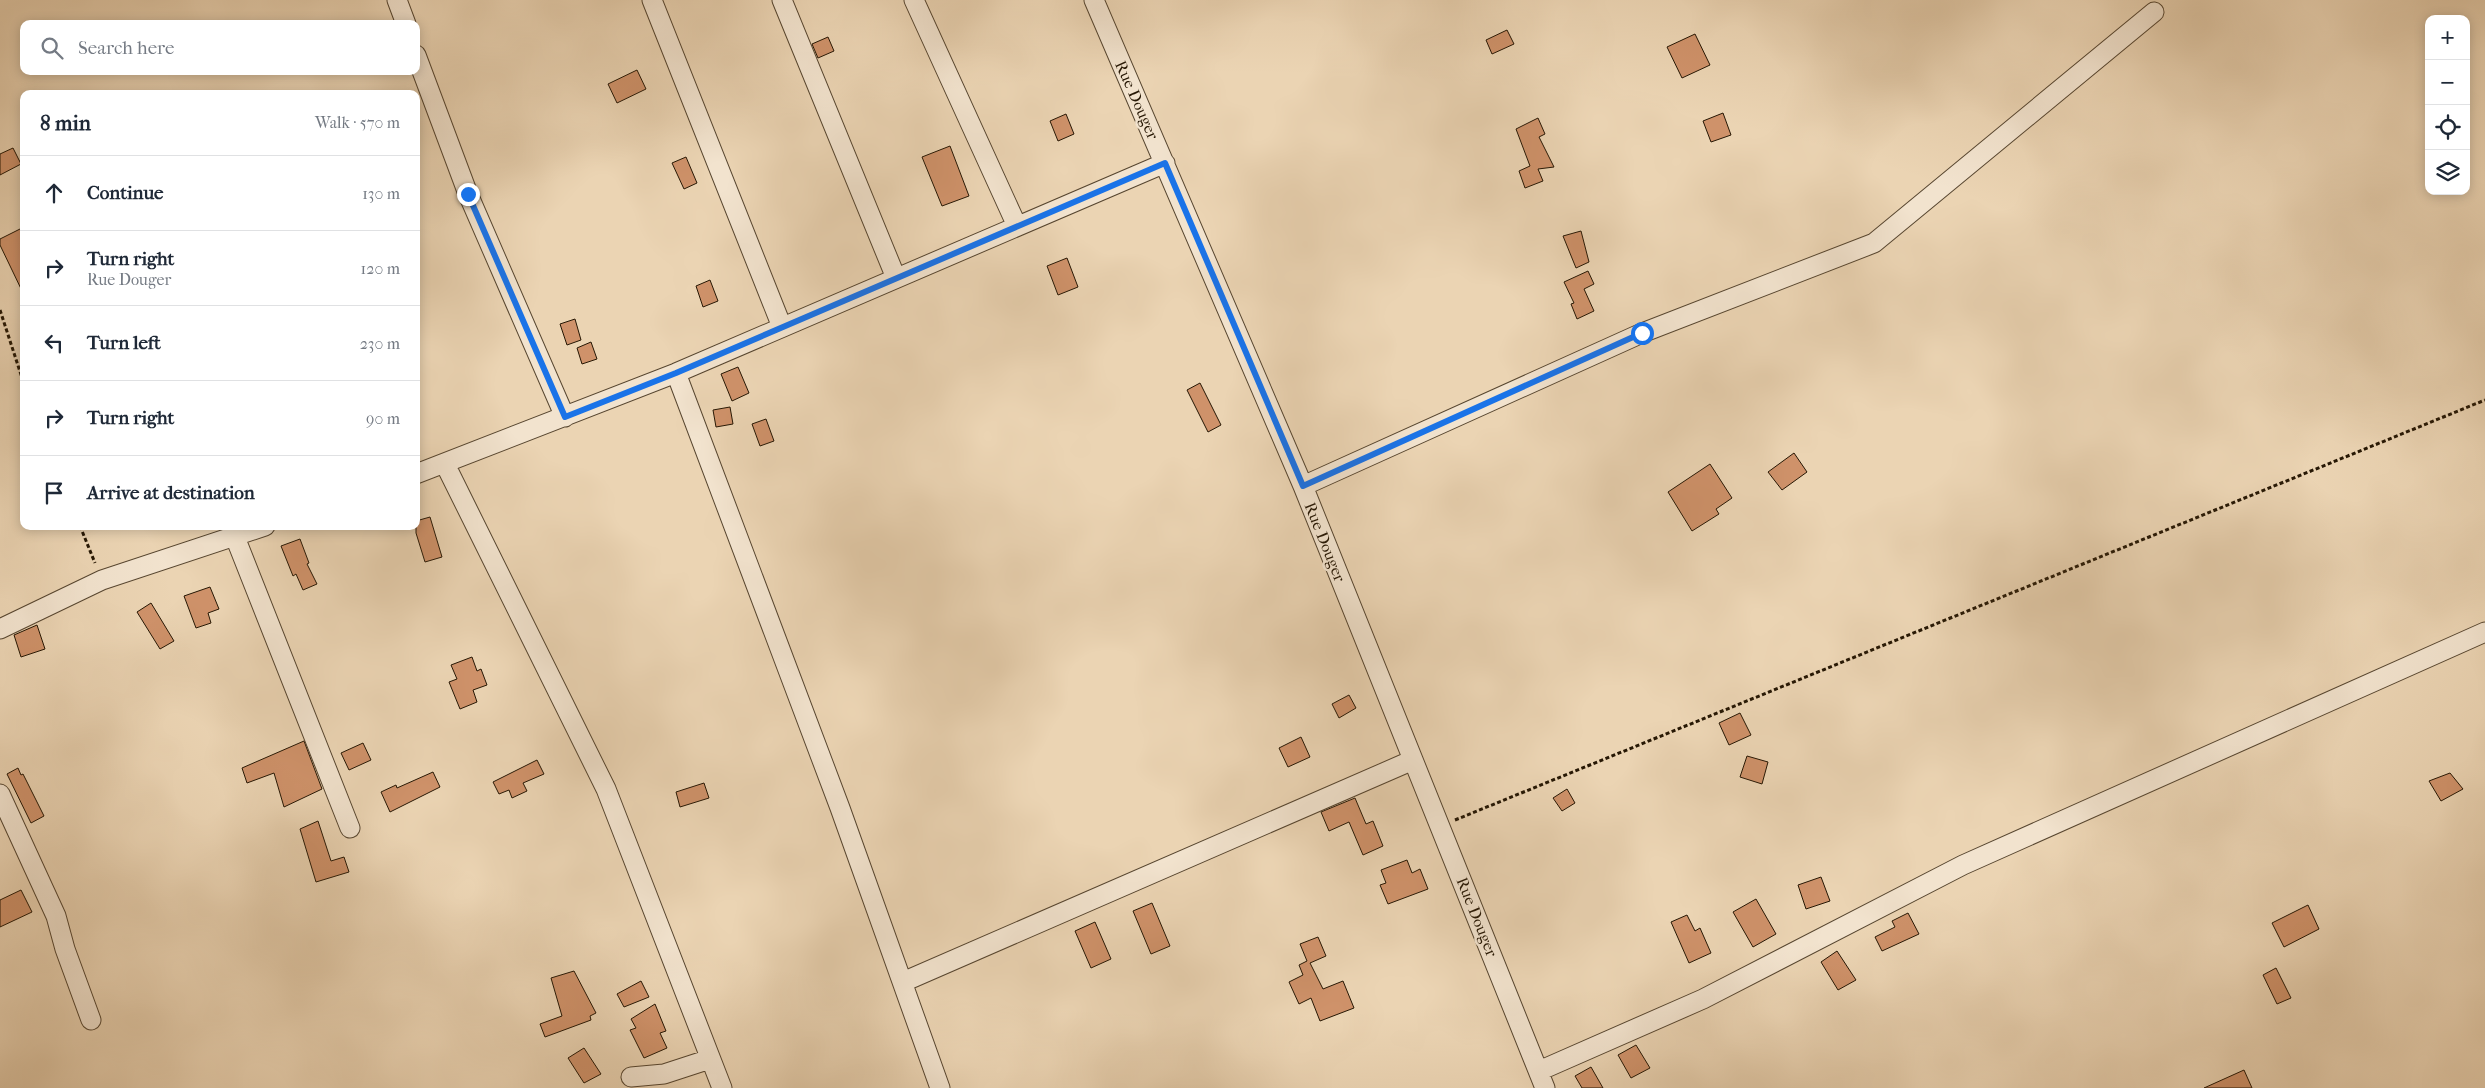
<!DOCTYPE html>
<meta charset="utf-8">
<style>
:root{--surface:#fff;--page:#f2f2f3;--text:#1f2937;--muted:#747a83;--line:#e0e1e3}
body{margin:0;font-family:"IM FELL French Canon",serif;background:var(--page);color:var(--text)}
.controls{position:absolute;right:15px;top:15px;display:grid;overflow:hidden;border-radius:10px;box-shadow:0 2px 12px #0003}
.controls button{width:45px;height:45px;display:grid;place-items:center;padding:0;border:0;border-bottom:1px solid var(--line);background:var(--surface);color:var(--text);font:25px sans-serif}
.stop{position:absolute;width:15px;height:15px;margin:-11px;border:4px solid #1a73e8;border-radius:50%;background:#fff}
.stop.end{background:#1a73e8;border-color:#fff;box-shadow:0 1px 5px #0008}
.list{margin:0;padding:0;list-style:none}
h2{display:flex;justify-content:space-between;align-items:center;height:65px;margin:0;padding:0 20px;font-size:21px}
h2 small{font-size:16px;font-weight:400;color:var(--muted)}
.list li{display:grid;grid-template-columns:32px 1fr auto;gap:15px;align-items:center;box-sizing:border-box;height:75px;padding:0 20px;border-top:1px solid var(--line)}
.list b{display:block;font-size:19px;white-space:nowrap}
.list p{margin:0;font-size:16px;white-space:nowrap;color:var(--muted)}
.list em{font-size:16px;font-style:normal;color:var(--muted)}
.icon{flex:none;width:28px;height:28px;fill:none;stroke:currentColor;stroke-width:2;stroke-linecap:round;stroke-linejoin:round}
.map{position:relative;flex:none;width:2485px;height:1088px;overflow:hidden}
.search{position:absolute;background:var(--surface);box-shadow:0 2px 12px #0003;left:20px;top:20px;width:400px;height:55px;display:flex;align-items:center;gap:12px;box-sizing:border-box;padding:0 18px;border-radius:10px;color:var(--muted);font-size:19px}
.panel{position:absolute;background:var(--surface);box-shadow:0 2px 12px #0003;left:20px;top:90px;width:400px;height:440px;border-radius:10px}
.map>svg:first-child{display:block}
</style>
<div class="map">
<svg width="2485" height="1088" viewBox="0 0 2485 1088">
<rect width="100%" height="100%" fill="#ebd4b3"/>
<filter id="stains"><feTurbulence type="fractalNoise" baseFrequency=".004" numOctaves="4"/><feColorMatrix values="0 0 0 0 .2 0 0 0 0 .09 0 0 0 0 .02 0 0 0 .5 -.17"/></filter>
<radialGradient id="worn" r=".72"><stop offset=".6" stop-color="#630" stop-opacity="0"/><stop offset="1" stop-color="#630" stop-opacity=".3"/></radialGradient>
<!-- building -->
<path fill="#cf926a" stroke="#261704" d="M1507,30l7,14 -22,10 -6,-14z
M1695,34l15,31 -28,13 -15,-31z
M828,37l6,14 -16,7 -6,-14z
M637,70l9,19 -29,14 -9,-19z
M1723,113l8,22 -20,7 -8,-21z
M1066,114l8,20 -16,7 -8,-20z
M1538,118l7,16 -6,3 15,30 -16,2 5,12 -18,7 -6,-17 11,-5 -14,-37z
M950,146l19,50 -27,10 -20,-49z
M13,148l8,16 -21,11v-21z
M686,157l11,26 -13,6 -12,-26z
M24,227v68l-24,-50v-6z
M1581,231l8,31 -13,6 -13,-32z
M1067,258l11,29 -20,8 -11,-29z
M1588,271l6,13 -10,5 10,22 -17,8 -6,-15 3,-1 -10,-21z
M710,280l8,21 -15,6 -7,-21z
M575,319l6,21 -14,5 -7,-21z
M591,342l6,17 -15,5 -5,-16z
M738,367l11,26 -17,8 -11,-27z
M1200,383l21,42 -13,7 -21,-42z
M730,407l3,17 -17,3 -3,-17z
M766,419l8,22 -14,5 -8,-22z
M1794,453l13,19 -25,18 -14,-18z
M1710,464l22,34 -16,11 3,5 -27,17 -24,-39z
M430,517l12,40 -17,5 -9,-29v-12z
M300,539l9,24 -2,1 10,20 -14,6 -7,-16 -3,2 -12,-30z
M210,587l9,22 -11,4 3,10 -15,5 -12,-32z
M151,603l23,38 -14,8 -23,-37z
M37,625l8,24 -24,8 -7,-22z
M472,657l5,14 4,-2 6,16 -14,5 4,12 -17,7 -11,-27 8,-3 -6,-14z
M1349,695l7,13 -17,10 -7,-14z
M1740,713l11,22 -22,10 -10,-22z
M1301,737l9,20 -22,10 -9,-19z
M304,741l18,48 -38,18 -10,-34 -27,10 -5,-15z
M363,743l8,17 -22,10 -8,-17z
M1747,756l21,6 -6,22 -22,-7z
M537,760l7,14 -21,9 4,8 -15,7 -3,-8 -10,4 -6,-12z
M18,768l3,7 2,-1 21,42 -13,7 -24,-49z
M433,772l7,15 -50,25 -9,-20 15,-7 1,3z
M2450,773l13,16 -22,12 -12,-20z
M704,783l5,15 -29,9 -4,-15z
M1567,789l8,14 -13,8 -9,-13z
M1355,798l11,26 7,-3 10,25 -20,9 -14,-33 -20,9 -8,-19z
M318,821l13,40 13,-4 5,15 -33,10 -16,-53z
M1407,860l5,13 8,-4 8,20 -40,15 -8,-19 6,-2 -5,-13z
M1821,877l9,24 -24,8 -8,-24z
M21,890l11,22 -32,15v-27z
M1756,899l20,35 -23,13 -20,-35z
M1152,903l18,43 -19,8 -18,-43z
M2308,905l11,24 -35,18 -12,-24z
M1908,913l11,21 -37,17 -7,-14 20,-10 -3,-6z
M1687,915l8,16 5,-3 11,25 -22,10 -18,-41z
M1095,922l16,37 -20,9 -16,-37z
M1318,937l8,19 -16,7 13,26 20,-8 11,27 -34,13 -9,-23 -12,6 -10,-22 14,-7 -4,-10 8,-4 -7,-17z
M1837,951l19,29 -18,10 -17,-28z
M2276,968l15,30 -14,6 -14,-29z
M574,971l22,42 -6,3 1,4 -46,17 -5,-13 22,-8 -11,-38z
M641,981l8,16 -25,10 -7,-13z
M655,1004l11,27 -6,2 7,15 -23,10 -14,-28 6,-2 -5,-9z
M1636,1045l14,23 -19,10 -13,-23z
M584,1048l17,26 -17,9 -16,-25z
M1591,1067l12,21h-21l-7,-12z
M2244,1070l8,18h-48z"/>
<g fill="none" stroke-linecap="round" stroke-linejoin="round">
<defs>
<path id="street" d="M397,0l9,24
M652,0l130,327
M782,0l114,278
M914,0l103,226
M1094,0l209,486 242,602
M416,55l52,139 97,223
M676,373l164,435 100,280
M445,464l161,325 116,299
M416,474l260,-101 489,-210
M1303,486l339,-153 232,-90 280,-231
M235,537l115,291
M0,629l102,-49 163,-54
M0,794l56,122 9,33 26,71
M903,982l510,-222
M1539,1071l164,-72 260,-134 522,-233
M631,1077l33,-3 46,-15"/>
</defs>
<!-- street casing -->
<use href="#street" stroke="#574630" stroke-width="21"/>
<!-- path -->
<path stroke="#261704" stroke-width="3" stroke-dasharray="4 2.5" stroke-linecap="butt" d="M0,310l24,74
M80,526l15,37
M1455,820l1030,-420"/>
<!-- street -->
<use href="#street" stroke="#f2e3ce" stroke-width="19"/>
</g>
<g fill="none" stroke-linecap="round" stroke-linejoin="round">
<!-- route -->
<path stroke="#1a73e8" stroke-width="6" d="M468,194l97,223 111,-44 489,-210 138,323 339,-153"/>
</g>
<g text-anchor="middle" dominant-baseline="central" stroke-width="5" stroke-linejoin="round" paint-order="stroke">
<!-- street labels -->
<g font-size="16" fill="#261704" stroke="#f2e3ce">
<text transform="translate(1137 100) rotate(66)">Rue Douger</text>
<text transform="translate(1325 542) rotate(68)">Rue Douger</text>
<text transform="translate(1477 917) rotate(68)">Rue Douger</text>
</g>
</g>
<rect width="100%" height="100%" filter="url(#stains)"/>
<rect width="100%" height="100%" fill="url(#worn)"/>
</svg>
<div class="controls">
<button>+</button>
<button>−</button>
<button><svg class="icon" aria-label="locate" viewBox="0 0 24 24"><circle cx="12" cy="12" r="6"/><path d="M12 2v4M12 18v4M2 12h4M18 12h4"/></svg></button>
<button><svg class="icon" aria-label="layers" viewBox="0 0 24 24"><path d="M12 4l9 5-9 5-9-5zM3 14l9 5 9-5"/></svg></button>
</div>
<div class="stop" style="left:1642px;top:333px"></div>
<div class="stop end" style="left:468px;top:194px"></div>
<div class="search"><svg class="icon" aria-label="search" viewBox="0 0 24 24"><circle cx="10" cy="10" r="6"/><path d="M15 15l6 6"/></svg>Search here</div>
<section class="panel">
<h2>8 min<small>Walk · 570 m</small></h2>
<ul class="list">
<li><svg class="icon" aria-label="ahead" viewBox="0 0 24 24"><path d="M12 20V5M6 11l6-6 6 6"/></svg><div><b>Continue</b></div><em>130 m</em></li>
<li><svg class="icon" aria-label="right" viewBox="0 0 24 24"><path d="M7 20v-9h11M14 6l5 5-5 5"/></svg><div><b>Turn right</b><p>Rue Douger</p></div><em>120 m</em></li>
<li><svg class="icon" aria-label="left" viewBox="0 0 24 24"><path d="M17 20v-9H6M10 6l-5 5 5 5"/></svg><div><b>Turn left</b></div><em>230 m</em></li>
<li><svg class="icon" aria-label="right" viewBox="0 0 24 24"><path d="M7 20v-9h11M14 6l5 5-5 5"/></svg><div><b>Turn right</b></div><em>90 m</em></li>
<li><svg class="icon" aria-label="arrive" viewBox="0 0 24 24"><path d="M6 21V4h12l-3 4 3 4H6"/></svg><div><b>Arrive at destination</b></div></li>
</ul>
</section>
</div>
